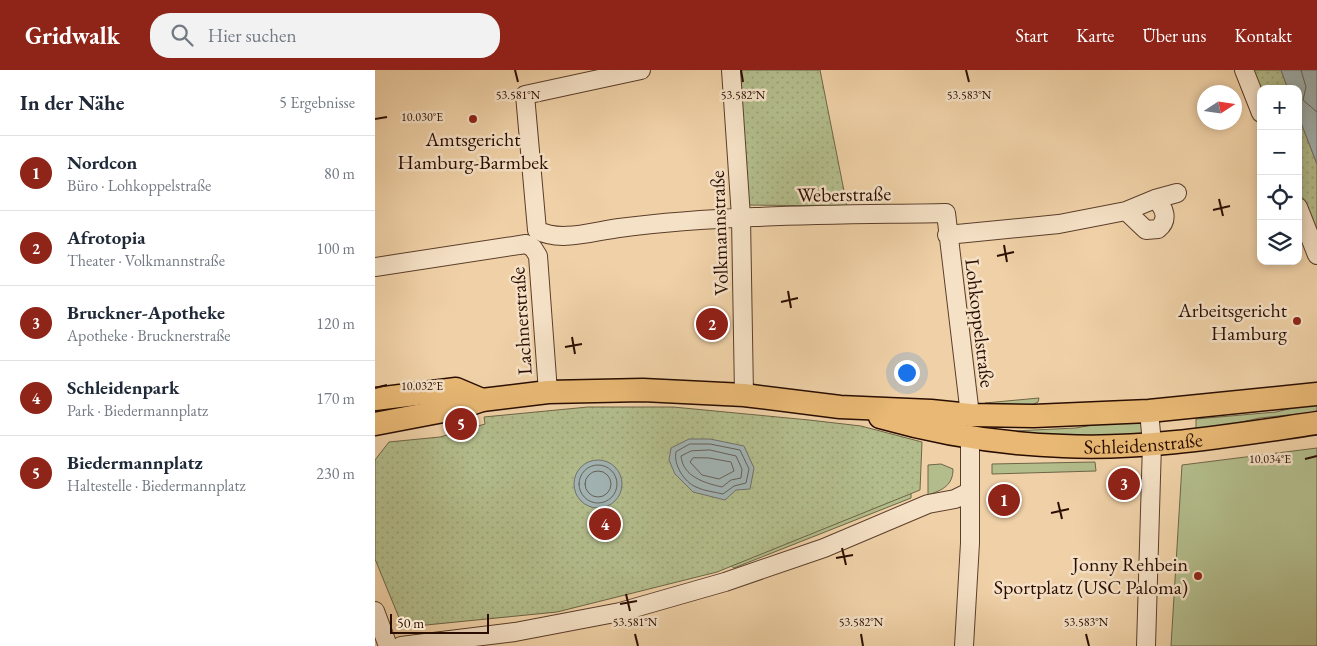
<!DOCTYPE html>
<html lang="de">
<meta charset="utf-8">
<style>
:root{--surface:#fff;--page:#f2f2f3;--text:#1f2937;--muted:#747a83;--line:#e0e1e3;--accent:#8f2418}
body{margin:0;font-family:"EB Garamond",serif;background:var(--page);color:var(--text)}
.controls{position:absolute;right:15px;top:15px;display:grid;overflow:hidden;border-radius:10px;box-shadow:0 2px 8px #0003}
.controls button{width:45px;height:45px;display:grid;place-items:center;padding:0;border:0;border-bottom:1px solid var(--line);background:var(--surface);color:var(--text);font:25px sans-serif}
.compass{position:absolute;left:822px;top:15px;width:45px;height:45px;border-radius:50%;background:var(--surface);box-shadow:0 2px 8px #0003;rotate:78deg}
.scale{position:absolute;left:15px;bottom:12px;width:99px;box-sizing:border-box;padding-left:5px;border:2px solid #290d00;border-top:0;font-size:14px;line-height:18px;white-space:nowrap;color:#290d00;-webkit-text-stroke:4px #f5e1c6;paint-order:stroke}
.you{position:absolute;left:531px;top:302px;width:18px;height:18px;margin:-12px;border:4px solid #fff;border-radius:50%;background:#1a73e8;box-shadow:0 0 0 8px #1a73e833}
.badge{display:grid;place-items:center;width:32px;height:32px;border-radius:50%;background:var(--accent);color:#fff;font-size:16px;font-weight:700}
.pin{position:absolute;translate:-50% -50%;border:2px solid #fff;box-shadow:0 1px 5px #0006}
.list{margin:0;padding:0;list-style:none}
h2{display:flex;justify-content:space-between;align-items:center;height:65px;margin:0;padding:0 20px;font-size:21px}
h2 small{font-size:16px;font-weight:400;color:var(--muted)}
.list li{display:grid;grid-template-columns:32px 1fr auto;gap:15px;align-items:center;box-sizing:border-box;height:75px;padding:0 20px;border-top:1px solid var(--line)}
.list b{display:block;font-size:19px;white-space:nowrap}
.list p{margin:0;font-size:16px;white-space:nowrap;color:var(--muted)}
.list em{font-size:16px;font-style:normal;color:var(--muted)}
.icon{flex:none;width:28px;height:28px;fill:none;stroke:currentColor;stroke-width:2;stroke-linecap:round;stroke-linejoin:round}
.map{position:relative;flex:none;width:942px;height:576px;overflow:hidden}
header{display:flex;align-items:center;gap:30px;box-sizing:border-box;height:70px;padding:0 25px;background:var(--accent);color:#fff}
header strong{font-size:24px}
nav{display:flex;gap:28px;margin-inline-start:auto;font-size:18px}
.search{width:350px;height:45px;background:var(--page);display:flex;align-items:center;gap:12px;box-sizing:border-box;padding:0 18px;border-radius:20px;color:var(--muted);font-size:19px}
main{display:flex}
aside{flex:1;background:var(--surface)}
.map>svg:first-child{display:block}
</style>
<header>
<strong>Gridwalk</strong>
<div class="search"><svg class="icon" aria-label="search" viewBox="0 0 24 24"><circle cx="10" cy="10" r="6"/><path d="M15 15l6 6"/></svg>Hier suchen</div>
<nav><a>Start</a><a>Karte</a><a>Über uns</a><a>Kontakt</a></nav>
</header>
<main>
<aside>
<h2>In der Nähe<small>5 Ergebnisse</small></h2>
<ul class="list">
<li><span class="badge">1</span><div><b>Nordcon</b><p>Büro · Lohkoppelstraße</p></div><em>80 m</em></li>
<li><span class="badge">2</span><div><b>Afrotopia</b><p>Theater · Volkmannstraße</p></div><em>100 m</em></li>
<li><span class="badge">3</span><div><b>Bruckner-Apotheke</b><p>Apotheke · Brucknerstraße</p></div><em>120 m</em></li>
<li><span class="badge">4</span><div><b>Schleidenpark</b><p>Park · Biedermannplatz</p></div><em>170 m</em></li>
<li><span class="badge">5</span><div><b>Biedermannplatz</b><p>Haltestelle · Biedermannplatz</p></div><em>230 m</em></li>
</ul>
</aside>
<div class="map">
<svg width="942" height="576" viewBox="0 0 942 576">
<defs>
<pattern id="park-dots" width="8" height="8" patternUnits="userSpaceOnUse" patternTransform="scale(1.25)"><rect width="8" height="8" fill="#b3bd8c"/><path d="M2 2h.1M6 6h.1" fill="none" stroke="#9aa177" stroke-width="1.8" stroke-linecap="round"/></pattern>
</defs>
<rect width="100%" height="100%" fill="#f0d1a7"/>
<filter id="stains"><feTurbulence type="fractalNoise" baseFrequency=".004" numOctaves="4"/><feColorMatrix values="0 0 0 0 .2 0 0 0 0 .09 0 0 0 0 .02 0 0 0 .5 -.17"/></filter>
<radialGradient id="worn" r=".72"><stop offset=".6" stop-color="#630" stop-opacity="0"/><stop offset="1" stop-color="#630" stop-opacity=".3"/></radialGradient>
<!-- grass -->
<path fill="#b3bd8c" stroke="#6e6546" d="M664,328l-1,4c-16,9 -37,8 -53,1z
M942,332v10l-57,6 -64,14v-13l80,-7z
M745,350h17l6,7v8l-11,4 -139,-7 83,-4z
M942,378v198h-146l11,-181z
M720,392l1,9 -104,3v-10z
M566,394l12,5c0,16 -10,21 -25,26v-30z
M536,415v13l-177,70 -15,-10z"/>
<!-- park -->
<path fill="url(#park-dots)" stroke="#6e6546" d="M360,0h85l27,136 -103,-1z
M873,0h33l7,19h-27z
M923,45l19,49v75l-19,-46z
M213,337h85l136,13 52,6 61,16 -2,48 -203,82 -160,40 -151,15 -4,-2 -27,-66v-99l14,-18 51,-5 45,-13 -1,-7z"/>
<!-- water -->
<path fill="#a1b4b4" stroke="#71716c" d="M906,0h36v94l-19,-49v-26h-10z
M314,369h21l34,7 10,22 -4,21 -14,1 -11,10 -32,-8 -18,-18 -6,-14 2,-12z
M199 414a24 24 0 1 1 48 0a24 24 0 1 1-48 0Z"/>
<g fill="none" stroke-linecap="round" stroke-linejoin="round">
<!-- shore -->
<path stroke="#65605a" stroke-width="1" d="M926,0l5,17 -3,13 14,12
M315,374h20l30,6 9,19 -3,14 -12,3 -11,8c-8,-2 -19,-3 -27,-7 -12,-5 -23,-23 -20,-35z
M335,380l26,6 6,13 -1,9 -10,2 -9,7c-17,-4 -39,-10 -41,-31l10,-5z
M334,388l22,4 3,9 -15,8 -17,-4 -12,-13 3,-4z
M204 414a19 19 0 1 1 38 0a19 19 0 1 1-38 0Z
M210 414a13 13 0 1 1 26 0a13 13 0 1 1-26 0Z"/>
<defs>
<path id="minor" d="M266,0l-116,25 12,135c23,13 57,1 82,-2 108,-14 218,-13 327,-15l24,202
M356,0l10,147 3,178
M869,0l17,43
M923,137l19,48
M751,141l20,19 12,-1c11,-9 7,-21 -3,-30l22,-6
M572,165l112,-11 67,-13 29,-12
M0,197l151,-23 7,4 5,8 10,136
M0,541l13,35
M26,576l114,-14 105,-20 105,-30 99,-34 104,-44 27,-5 14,-7
M589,576l6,-103v-105
M771,576l6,-202 -3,-33"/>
<g id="major">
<path d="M0,329l81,-10 26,11"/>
<path id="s1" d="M505,347c60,17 121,27 183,29 85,4 170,-11 254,-23"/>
<path d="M0,354l84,-16 23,-8 66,-8 95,-2 101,5 96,12 91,4 39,4 64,1 115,-5 168,-17"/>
</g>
</defs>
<!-- minor casing -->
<use href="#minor" stroke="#5b3e2a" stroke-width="20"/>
<!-- major casing -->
<use href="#major" stroke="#290d00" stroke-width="25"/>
<!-- minor -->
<use href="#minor" stroke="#f5e1c6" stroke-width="18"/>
<!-- major -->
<use href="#major" stroke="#e8b874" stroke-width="22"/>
</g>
<!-- ticks -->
<path fill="none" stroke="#290d00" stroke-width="2" d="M140,0l3,12M366,0l2,12M591,0l3,12M0,49l12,-2M844,129l4,17M838,140l17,-4M629,175l3,17M622,186l17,-4M413,221l3,17M406,232l17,-4M197,267l3,17M190,277l17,-3M0,318l12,-3M930,389l12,-3M683,432l4,17M676,443l18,-4M467,478l4,17M461,488l17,-3M251,524l4,17M245,534l17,-3M260,564l3,12M486,564l2,12M711,564l3,12"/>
<!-- markers -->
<g fill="#8f2418" stroke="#f5e1c6" stroke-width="2">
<circle cx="98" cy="49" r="5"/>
<circle cx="922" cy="251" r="5"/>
<circle cx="823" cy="506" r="5"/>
</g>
<g text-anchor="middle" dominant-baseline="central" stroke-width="5" stroke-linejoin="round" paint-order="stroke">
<!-- poi labels -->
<g font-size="20" fill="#290d00" stroke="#f5e1c6" text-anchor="end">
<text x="98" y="69" text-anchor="middle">Amtsgericht<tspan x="98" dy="23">Hamburg-Barmbek</tspan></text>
<text x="912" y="240">Arbeitsgericht<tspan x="912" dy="23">Hamburg</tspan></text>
<text x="813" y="494">Jonny Rehbein<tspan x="813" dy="23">Sportplatz (USC Paloma)</tspan></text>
</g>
<!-- street labels -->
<g font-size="20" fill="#290d00" stroke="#f5e1c6">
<text transform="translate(469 124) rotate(-1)">Weberstraße</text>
<text transform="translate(344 163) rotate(-92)">Volkmannstraße</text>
<text transform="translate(146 251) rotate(-94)">Lachnerstraße</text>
<text transform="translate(605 253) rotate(83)">Lohkoppelstraße</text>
<text stroke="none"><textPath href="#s1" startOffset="266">Schleidenstraße</textPath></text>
</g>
</g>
<g font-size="12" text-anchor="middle" fill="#290d00" stroke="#f5e1c6" stroke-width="5" stroke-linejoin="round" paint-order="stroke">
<text x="143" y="29">53.581°N</text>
<text x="368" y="29">53.582°N</text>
<text x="594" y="29">53.583°N</text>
<text x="47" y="51">10.030°E</text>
<text x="47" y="320">10.032°E</text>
<text x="895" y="393">10.034°E</text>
<text x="260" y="556">53.581°N</text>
<text x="486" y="556">53.582°N</text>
<text x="711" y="556">53.583°N</text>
</g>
<rect width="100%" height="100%" filter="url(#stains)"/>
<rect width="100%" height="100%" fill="url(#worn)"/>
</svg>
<div class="controls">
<button>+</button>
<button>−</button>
<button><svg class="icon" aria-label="locate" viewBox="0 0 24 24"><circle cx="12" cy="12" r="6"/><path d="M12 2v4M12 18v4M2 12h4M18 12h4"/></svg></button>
<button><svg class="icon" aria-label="layers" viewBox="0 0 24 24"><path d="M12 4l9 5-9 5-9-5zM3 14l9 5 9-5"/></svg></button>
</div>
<svg class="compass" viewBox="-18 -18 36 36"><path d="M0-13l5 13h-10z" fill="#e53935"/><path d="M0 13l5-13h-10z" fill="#747a83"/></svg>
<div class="scale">50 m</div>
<div class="you"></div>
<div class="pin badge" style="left:629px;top:430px">1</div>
<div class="pin badge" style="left:337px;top:254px">2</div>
<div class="pin badge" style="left:749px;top:414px">3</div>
<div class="pin badge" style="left:230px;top:454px">4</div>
<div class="pin badge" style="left:86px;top:354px">5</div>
</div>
</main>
